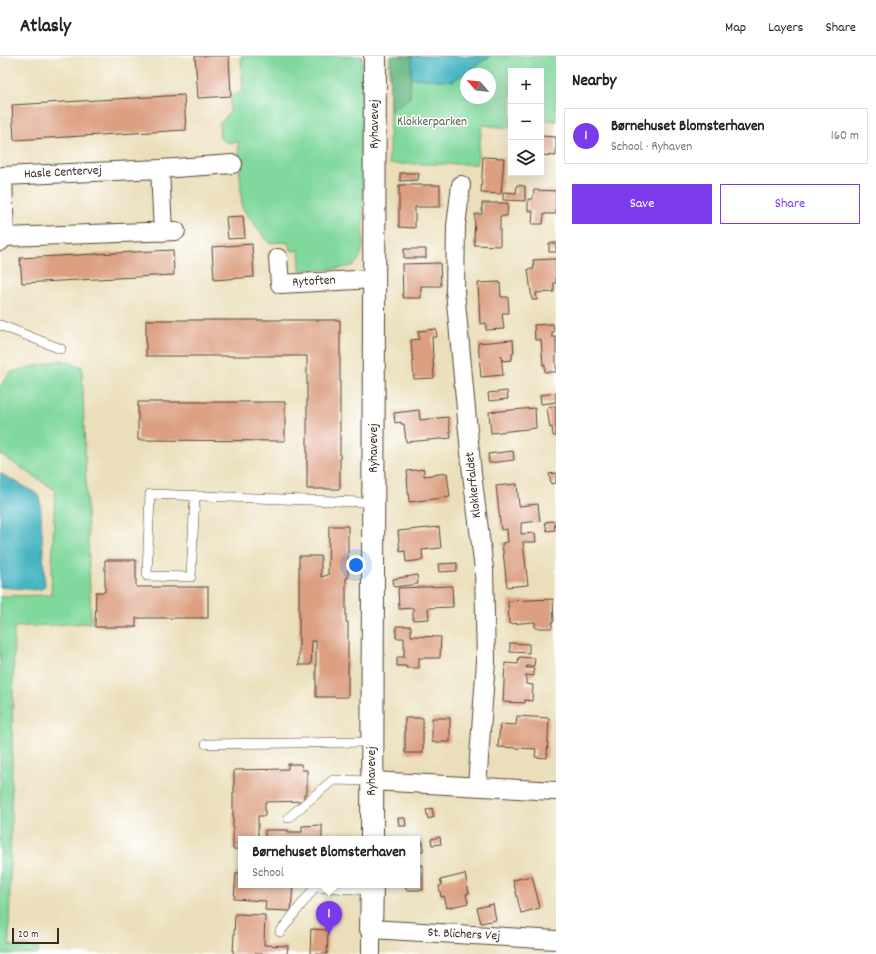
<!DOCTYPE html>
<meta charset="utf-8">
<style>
:root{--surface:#fff;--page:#f2f2f2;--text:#222;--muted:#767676;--line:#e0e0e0;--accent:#7c3aed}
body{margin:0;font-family:Dekko,sans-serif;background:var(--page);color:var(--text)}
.controls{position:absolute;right:12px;top:12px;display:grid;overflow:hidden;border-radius:0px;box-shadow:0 4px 16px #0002}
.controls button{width:36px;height:36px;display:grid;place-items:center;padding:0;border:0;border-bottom:1px solid var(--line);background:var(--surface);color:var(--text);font:20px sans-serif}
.compass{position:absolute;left:460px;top:12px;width:36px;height:36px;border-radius:50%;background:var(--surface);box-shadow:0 4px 16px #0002;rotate:298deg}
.scale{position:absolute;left:12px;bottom:10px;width:47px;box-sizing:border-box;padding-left:4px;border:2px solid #3b2a1e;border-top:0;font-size:11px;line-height:14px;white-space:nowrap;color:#3b2a1e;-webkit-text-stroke:3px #fff;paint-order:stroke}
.you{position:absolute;left:356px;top:509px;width:14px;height:14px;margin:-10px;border:3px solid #fff;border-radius:50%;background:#1a73e8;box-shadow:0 0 0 6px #1a73e833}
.badge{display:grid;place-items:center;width:26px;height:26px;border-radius:50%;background:var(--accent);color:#fff;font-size:13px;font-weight:700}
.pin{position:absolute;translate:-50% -33px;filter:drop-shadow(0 1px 2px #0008)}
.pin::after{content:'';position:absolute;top:21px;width:14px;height:12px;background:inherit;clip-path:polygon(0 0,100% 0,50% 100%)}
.popup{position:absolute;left:238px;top:780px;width:182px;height:52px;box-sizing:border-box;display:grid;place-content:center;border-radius:0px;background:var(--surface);filter:drop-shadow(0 1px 3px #0005);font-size:13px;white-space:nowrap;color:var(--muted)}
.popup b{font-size:15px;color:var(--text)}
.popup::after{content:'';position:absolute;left:50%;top:100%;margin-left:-8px;border:8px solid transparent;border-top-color:var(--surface)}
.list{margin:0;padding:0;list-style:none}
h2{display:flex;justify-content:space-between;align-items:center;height:52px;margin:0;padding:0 16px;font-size:17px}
h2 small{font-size:13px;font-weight:400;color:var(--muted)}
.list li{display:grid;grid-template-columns:26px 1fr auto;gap:12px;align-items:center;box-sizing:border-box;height:56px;margin:0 8px 8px;padding:0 8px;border:1px solid var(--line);border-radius:0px}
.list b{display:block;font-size:15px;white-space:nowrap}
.list p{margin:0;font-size:13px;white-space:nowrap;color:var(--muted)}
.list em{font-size:13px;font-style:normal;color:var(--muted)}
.actions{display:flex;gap:8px;padding:12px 16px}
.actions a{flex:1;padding:9px 0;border:1px solid var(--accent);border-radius:0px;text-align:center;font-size:14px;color:var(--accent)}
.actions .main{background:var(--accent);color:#fff}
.icon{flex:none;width:22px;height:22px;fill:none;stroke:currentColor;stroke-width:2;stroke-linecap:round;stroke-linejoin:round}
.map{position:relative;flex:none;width:556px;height:898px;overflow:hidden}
header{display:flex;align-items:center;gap:24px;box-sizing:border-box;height:56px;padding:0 20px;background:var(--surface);border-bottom:1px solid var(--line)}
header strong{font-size:19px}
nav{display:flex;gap:22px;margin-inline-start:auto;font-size:14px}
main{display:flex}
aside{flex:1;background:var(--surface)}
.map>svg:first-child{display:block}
</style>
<header>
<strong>Atlasly</strong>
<nav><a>Map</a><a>Layers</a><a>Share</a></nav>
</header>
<main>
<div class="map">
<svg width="556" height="898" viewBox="0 0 556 898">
<rect width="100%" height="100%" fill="#fff"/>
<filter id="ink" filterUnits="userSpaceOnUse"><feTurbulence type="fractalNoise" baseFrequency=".025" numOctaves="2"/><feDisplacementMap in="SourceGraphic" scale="8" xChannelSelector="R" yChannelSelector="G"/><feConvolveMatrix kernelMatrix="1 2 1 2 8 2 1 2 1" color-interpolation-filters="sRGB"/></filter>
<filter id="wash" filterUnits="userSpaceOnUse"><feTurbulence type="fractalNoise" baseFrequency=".012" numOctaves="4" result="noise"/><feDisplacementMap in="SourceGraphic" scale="16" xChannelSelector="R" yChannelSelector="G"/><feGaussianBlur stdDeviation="0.9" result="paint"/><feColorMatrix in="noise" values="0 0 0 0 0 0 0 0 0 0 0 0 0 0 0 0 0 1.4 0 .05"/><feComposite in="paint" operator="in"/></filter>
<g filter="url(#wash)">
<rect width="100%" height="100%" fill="#ebdfbb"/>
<!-- green -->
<path fill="#80d89c" stroke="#5e815d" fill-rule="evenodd" d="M241,0h121l1,191c-2,6 -3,13 -8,17 -7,6 -44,6 -55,6l-1,-20 -7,1 -5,-9 -18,1 -27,-35 -4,-66h-12l-6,-4 -1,-14 11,-12 1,-16 12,-5z
M390,0h166v65l-15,-2v-48h-30v57l-29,-3 -5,39h-88zM466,18h24v24h-24z
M62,304l20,7 9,256 -77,4 -5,318 29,3v6h-38v-358l51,-1 4,-105 -55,-36v-68l11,-14z"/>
<!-- forest -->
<path fill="#68b884" stroke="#527151" d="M390,0h22l-2,42 -20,13z"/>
<!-- water -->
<path fill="#47b5c1" stroke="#417070" d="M412,0h79l-38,25 -42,-3z
M0,417l34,19 6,5 5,89 -3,3 -6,1 -36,-3z"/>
<g id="blocks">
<!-- building -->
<path fill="#dc9f81" d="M195,0h34l2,40 -33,2z
M184,39l2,35 -172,10 -2,-35z
M541,80l15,1v19l-15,-1z
M483,101l21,1 -3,36 -20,-1z
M400,117h19l-1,7 -18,1z
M399,129h41v22h-25v21l-16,-1z
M517,129l8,1v15l-22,-1v-8l13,1z
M534,134l22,1v23h-12l-1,10h-11l1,-13h-5v-12h5z
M482,147h26l-1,13h-7v30l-26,-1 1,-31h7z
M243,160l2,22 -17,1 -2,-22z
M549,187h7v9h-7z
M252,188l2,33 -40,3 -2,-33z
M404,193h22v9h-22z
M173,194l1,25 -152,8 -2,-25z
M556,203v24h-2v9l-18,1 1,7h-5l-4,-31h6l-1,-9z
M440,207l1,23h-20v12h-18l-1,-34z
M500,226l1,15h7l1,16h-7l2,16 -18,1v-7l-6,1 -2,-41z
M146,264h194v169h-33v-133h-161z
M553,268l1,8h-2v5h4v35h-11v-7h-2l-2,-25h-6l-1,-15z
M436,273l1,8h-5l2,41 -20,1 -3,-39 8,-1 -1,-8z
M513,284l1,13 -2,1v6l-9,1 -2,-6 2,20 -22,2 -3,-34z
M507,335l1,8 -19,2 -1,-8z
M556,337v9l-15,2 -1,-9z
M138,346h147v39l-147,-1z
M556,350v30h-3l-1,-9 -2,1 -3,-20z
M535,352l1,20 -45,5 -2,-21z
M419,354l1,10 28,-3 3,21 -45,4 -2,-18h-3v-2l-6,1 -1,-10z
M513,395l1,9 -25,3 -1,-9z
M424,413v7l23,-3 3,24 -41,5 -2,-24h1l-1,-7z
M556,417v10l-5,1 -2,-10z
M517,428l2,22 19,-2 2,17 -19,2v11l14,-1 1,9h-13l5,43 -21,2 -5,-44 6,-1 -1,-13 -6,1 -5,-44z
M554,465l1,9 -8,1 -2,-9z
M329,470h19v52h-2v44h2v75h-32v-56h-4l-1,24h-12v-109h22v21l7,-2z
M439,471l2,21 -19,2 1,10 -17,2 -1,-11 -5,1 -2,-21z
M105,504h31v27h72v31h-72v9h-41l1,-35h9z
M457,507v8l-18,1 -1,-8z
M417,519l1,9 -24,3 -1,-8z
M452,530l1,21 -25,1 1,11 -16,1v-12l-14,1 -1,-21z
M553,543l1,22 -2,1v6h-17v-6l-26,2 -1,-23z
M396,570h15v10l30,1 -1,21h-21v10h-13v-2h-9v-9h7v-19h-8z
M510,587l19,1v9l-19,-1z
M519,601l16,1 -1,8h-7l-1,2h8v8l-8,-1v9l7,1 -1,16 -7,-1v3l-22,-1 2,-39 13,1z
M517,660l32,2 -2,40 -12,-1 1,-8 -38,-2 2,-23 16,1z
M405,662h18v35h-18z
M432,662h18v24h-18z
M288,708h13l1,6h5v24h-3v7l-39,1v14h-7v23h-17v10h-8v-56h1v-23l54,-1z
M432,752l2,9 -6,2 -2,-9z
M398,762h7l1,8h-7z
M322,769v14h-57v-9h23v2h14v-6z
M440,781l1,7 -9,1 -1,-6z
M417,783h2v3h4v9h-6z
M417,809h6v25h-17v-5h11z
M236,817h5v12h52l-2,26 -26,-1 1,-9 -32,-2z
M465,818l4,19 -3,1 2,9 -21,5 -3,-12 -3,1 -2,-11 3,-1 -2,-5z
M532,820l8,32 -19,5 -8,-33z
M493,848l3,16 -15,3 -4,-15z
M235,858l30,1 -1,30 24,1 -1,8h-54z
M311,873l17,1 -1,24h-17z"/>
</g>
</g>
<g filter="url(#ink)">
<use href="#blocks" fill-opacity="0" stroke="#554536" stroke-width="1"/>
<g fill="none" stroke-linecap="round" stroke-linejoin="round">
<defs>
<path id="service" d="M0,269l61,24
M195,439l-4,82 -44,-1 3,-82 210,8h14
M206,688l166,-2
M288,762l45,-38 39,1
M280,876l35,-45 57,3"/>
<path id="minor" d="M461,129l-5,41 -1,65 17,183 12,95 2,92 -9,125
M163,176l-3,-63 73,-5
M5,181l-2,-61 157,-7
M0,186l5,-5 171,-6
M278,202l2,26 95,-5
M372,725l184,10
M371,898v-25l185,11"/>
<path id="tertiary" d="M372,783l3,-783
M371,873l1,-44"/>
</defs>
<!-- service casing -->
<use href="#service" stroke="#554536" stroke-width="10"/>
<!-- minor casing -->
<use href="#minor" stroke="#554536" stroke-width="20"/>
<!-- tertiary casing -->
<use href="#tertiary" stroke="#554536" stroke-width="24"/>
<!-- service -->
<use href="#service" stroke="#fff" stroke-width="9"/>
<!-- minor -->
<use href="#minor" stroke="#fff" stroke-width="18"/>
<!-- tertiary -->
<use href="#tertiary" stroke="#fff" stroke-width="22"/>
</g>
</g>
<g text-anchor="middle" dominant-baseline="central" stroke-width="3" stroke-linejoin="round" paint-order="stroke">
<!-- park labels -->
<g font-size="13" fill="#505e44" stroke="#fff">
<text x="432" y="66">Klokkerparken</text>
</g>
<!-- street labels -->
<g font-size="13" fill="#3b2a1e" stroke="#fff">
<text transform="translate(375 68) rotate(-90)">Ryhavevej</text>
<text transform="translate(63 117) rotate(-3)">Hasle Centervej</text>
<text transform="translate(314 226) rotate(-3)">Rytoften</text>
<text transform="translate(374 392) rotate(-90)">Ryhavevej</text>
<text transform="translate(474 429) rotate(-96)">Klokkerfaldet</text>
<text transform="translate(372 715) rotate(-90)">Ryhavevej</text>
<text transform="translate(464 879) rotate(3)">St. Blichers Vej</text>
</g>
</g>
</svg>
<div class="controls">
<button>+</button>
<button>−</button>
<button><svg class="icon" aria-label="layers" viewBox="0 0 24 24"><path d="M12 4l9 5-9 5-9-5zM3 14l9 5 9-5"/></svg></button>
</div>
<svg class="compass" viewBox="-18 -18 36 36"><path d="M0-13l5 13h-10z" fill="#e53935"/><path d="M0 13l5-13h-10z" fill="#767676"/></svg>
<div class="scale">20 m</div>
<div class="you"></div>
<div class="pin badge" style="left:329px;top:878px">1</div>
<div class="popup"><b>Børnehuset Blomsterhaven</b>School</div>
</div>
<aside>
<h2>Nearby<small></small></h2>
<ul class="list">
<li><span class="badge">1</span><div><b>Børnehuset Blomsterhaven</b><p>School · Ryhaven</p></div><em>160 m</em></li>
</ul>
<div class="actions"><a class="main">Save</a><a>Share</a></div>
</aside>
</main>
